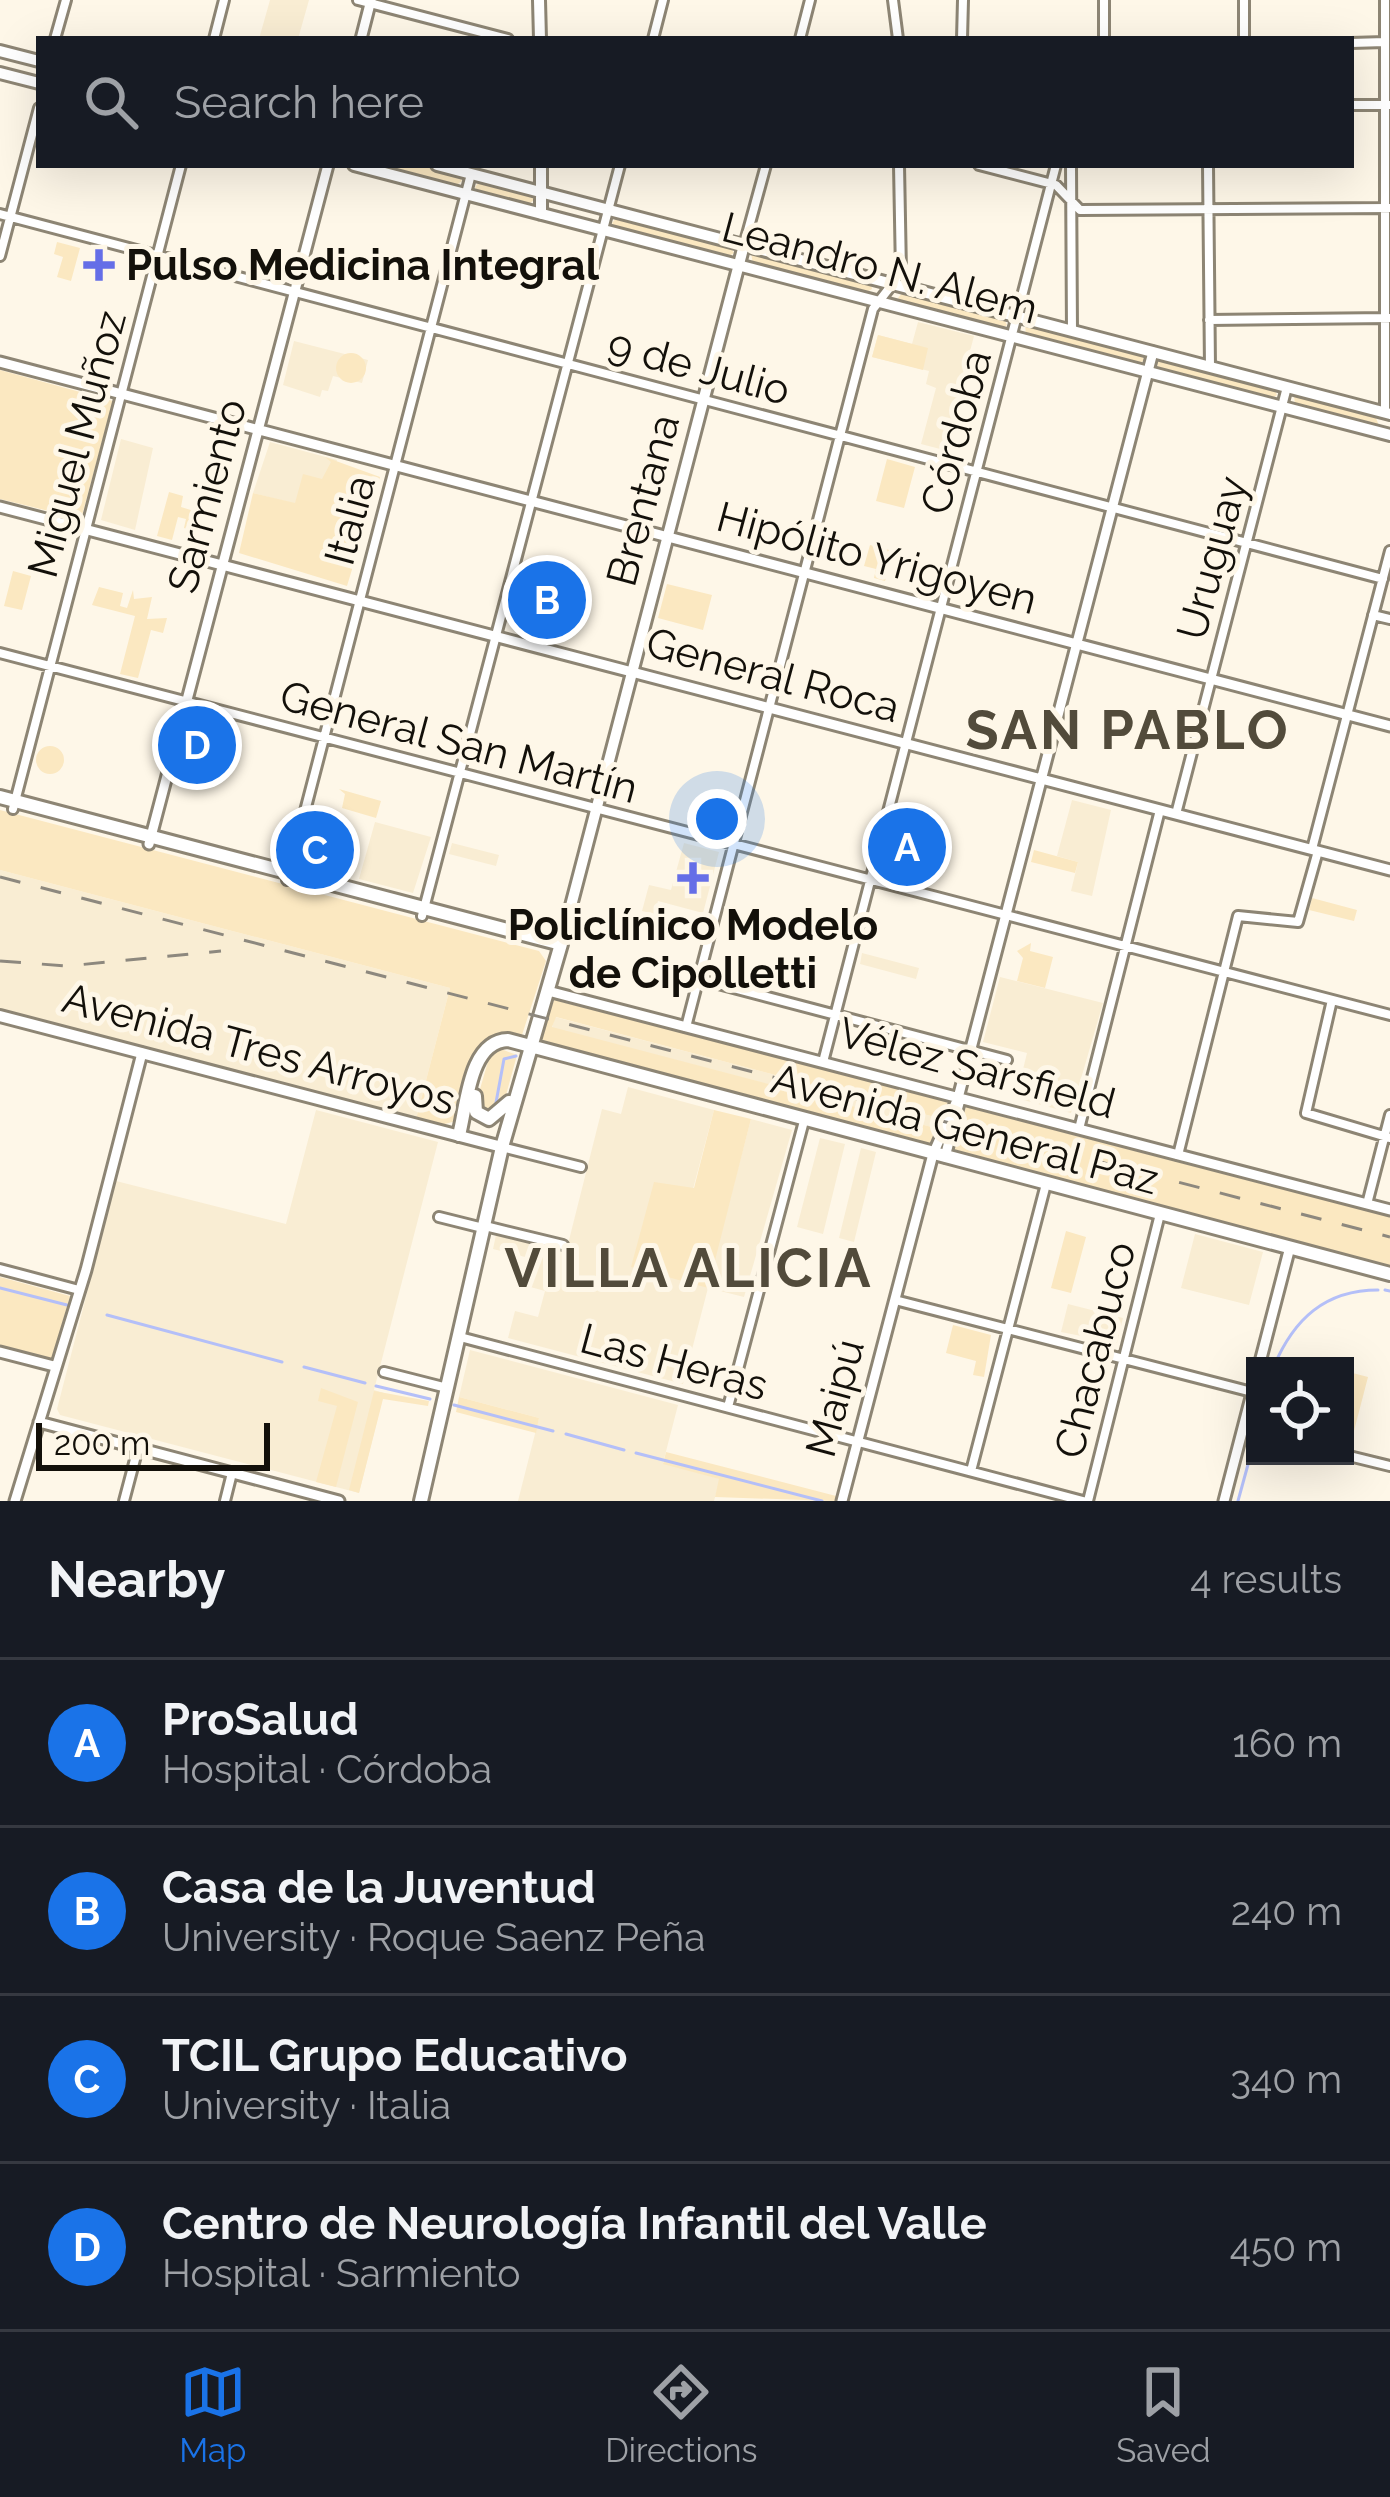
<!DOCTYPE html>
<meta charset="utf-8">
<style>
:root{--surface:#171b24;--page:#20242c;--text:#f1f3f6;--muted:#9ea1a6;--line:#363941;--accent:#1a73e8}
body{margin:0;font-family:Raleway,sans-serif;background:var(--page);color:var(--text)}
.controls{position:absolute;right:36px;bottom:36px;display:grid;overflow:hidden;border-radius:0px;box-shadow:0 12px 48px #0002}
.controls button{width:108px;height:108px;display:grid;place-items:center;padding:0;border:0;border-bottom:3px solid var(--line);background:var(--surface);color:var(--text);font:60px sans-serif}
.scale{position:absolute;left:36px;bottom:30px;width:234px;box-sizing:border-box;padding-left:12px;border:6px solid #13100a;border-top:0;font-size:33px;line-height:42px;white-space:nowrap;color:#13100a;-webkit-text-stroke:9px #fef7e8;paint-order:stroke}
.you{position:absolute;left:717px;top:819px;width:42px;height:42px;margin:-30px;border:9px solid #fff;border-radius:50%;background:#1a73e8;box-shadow:0 0 0 18px #1a73e833}
.badge{display:grid;place-items:center;width:78px;height:78px;border-radius:50%;background:var(--accent);color:#fff;font-size:39px;font-weight:700}
.pin{position:absolute;translate:-50% -50%;border:6px solid #fff;box-shadow:0 3px 12px #0006}
.list{margin:0;padding:0;list-style:none}
h2{display:flex;justify-content:space-between;align-items:center;height:156px;margin:0;padding:0 48px;font-size:51px}
h2 small{font-size:39px;font-weight:400;color:var(--muted)}
.list li{display:grid;grid-template-columns:78px 1fr auto;gap:36px;align-items:center;box-sizing:border-box;height:168px;padding:0 48px;border-top:3px solid var(--line)}
.list b{display:block;font-size:45px;white-space:nowrap}
.list p{margin:0;font-size:39px;white-space:nowrap;color:var(--muted)}
.list em{font-size:39px;font-style:normal;color:var(--muted)}
.icon{flex:none;width:66px;height:66px;fill:none;stroke:currentColor;stroke-width:2;stroke-linecap:round;stroke-linejoin:round}
.map{position:relative;flex:none;width:1390px;height:1501px;overflow:hidden}
.search{position:absolute;background:var(--surface);box-shadow:0 12px 48px #0002;left:36px;right:36px;top:36px;height:132px;display:flex;align-items:center;gap:30px;box-sizing:border-box;padding:0 42px;border-radius:0px;color:var(--muted);font-size:45px}
.sheet{height:828px;background:var(--surface)}
nav{display:flex;justify-content:space-around;align-items:center;box-sizing:border-box;height:168px;border-top:3px solid var(--line);background:var(--surface);font-size:33px;color:var(--muted)}
nav a{display:grid;justify-items:center;gap:6px}
nav .on{color:var(--accent)}
.map>svg:first-child{display:block}
</style>
<div class="map">
<svg width="1390" height="1501" viewBox="0 0 1390 1501">
<rect width="100%" height="100%" fill="#fef7e8"/>
<!-- built -->
<path fill="#f9edd3" d="M270,0h39l-11,39h-39z
M918,322l56,14 -30,114 -23,-6 15,-56 -10,-4 3,-13 -57,-14 6,-22 34,9z
M294,341l74,19 -6,23 -29,-7 -5,15 -6,-1 -2,7 -37,-12z
M121,439l32,9 -18,82 -34,-10z
M270,442l67,18 -14,51 -70,-18z
M523,586l55,14 -4,14 -57,-15z
M1072,800l39,10 -19,86 -21,-5 7,-29 -21,-6z
M375,822l56,15 -18,56 -54,-14z
M452,843l47,12 -3,11 -47,-12z
M684,843l35,9 -16,61 -45,-12 -4,13 -12,-3 7,-26 22,5z
M0,870l450,118 -34,131 -416,-109z
M862,953l57,15 -3,11 -56,-15z
M1000,977l103,26 -32,110 -55,-15 11,-45 -44,-11z
M555,1017l391,103 -3,10 -391,-102z
M628,1087l86,23 -21,79 -39,-6 53,104 44,-168 41,11 -48,167 -36,-9 -25,96 -175,-46 7,-27 23,6 7,-26 -22,-6 6,-27 -36,-9 3,-14 70,17 36,-143 19,5z
M316,1110l122,32 -64,248 10,3 -25,100 -299,-78 -3,-6 59,-228 170,43z
M820,1138l25,6 -22,90 -26,-7z
M861,1148l15,4 -22,90 -15,-4z
M1195,1234l68,18 -14,53 -68,-17z
M1068,1304l55,14 -6,25 -56,-11z
M470,1350l208,55 -15,58 57,16 -6,22h-196l21,-83 -80,-21z"/>
<!-- green -->
<path fill="#fbe8c1" d="M370,165h51l36,9 5,7 -8,6z
M480,181l49,12 5,7 -8,6 -47,-13 -4,-6z
M617,217l112,28 5,8 -8,5 -110,-29 -4,-6z
M57,242l23,6 -9,33 -14,-4 6,-20 -9,-3z
M751,253l120,31 1,5 -7,4 -112,-29z
M904,291l99,26 4,8 -6,4 -99,-26 -4,-5z
M1025,324l115,28 4,8 -6,5 -112,-30z
M878,335l50,13 -5,22 -51,-13z
M336 368a15 15 0 1 1 30 0a15 15 0 1 1-30 0Z
M1163,358l110,29 4,8 -7,5 -112,-30 -1,-8z
M0,370l113,31 -32,118 -81,-20z
M1294,394l81,22 5,12 -85,-22z
M325,457l55,20 -33,109 -108,-33 14,-60 42,10 8,-29 19,5 9,-17z
M887,459l28,8 -11,41 -28,-7z
M169,492l14,4 -2,11 13,4 -5,19 -5,-2 2,-9 -8,-2 -6,23 -15,-4z
M870,545l23,6 -8,30 -11,-3 2,-9 -12,-3z
M13,571l18,5 -9,34 -18,-4z
M667,584l45,11 -9,35 -45,-12z
M99,587l24,6 -3,13 7,2 6,-18 1,9 18,-2 -5,22 20,-1 -4,15 -12,-3 -13,48 -18,-4 15,-58 -43,-11z
M36 760a14 14 0 1 1 28 0a14 14 0 1 1-28 0Z
M339,789l42,12 -5,17 -34,-10 3,-14z
M0,810l539,141 7,10 -25,77 -33,4 -32,79 -15,4 -25,-6 34,-131 -450,-118z
M1034,850l44,12 -3,11 -44,-11z
M1312,898l45,12 -3,11 -45,-11z
M1031,943l-1,8 23,6 -8,31 -28,-7 6,-23 -6,-7z
M554,1000l389,99 5,4 -2,17 -390,-103 -4,10 391,103 -8,12 -10,2 -378,-98 -6,-9z
M501,1049l16,6 -14,51 -17,8 -8,-18 11,-38z
M966,1107l424,110v49l-435,-114 -4,-7z
M714,1110l37,9 -43,169 -77,-21 23,-85 40,6z
M1066,1231l20,6 -15,56 -20,-5z
M0,1277l70,19 -18,63 -52,-12z
M953,1325l38,10 -7,42 -11,-2 3,-14 -30,-8z
M1345,1371l23,6 -19,73 -4,-1z
M321,1388l37,14 -22,85 -20,-5 21,-76 -19,-5z
M374,1391l55,10 -1,5 -45,-7 -24,94 -10,-3z
M459,1397l80,21 -3,15 -80,-21z
M666,1452l170,44 -1,5 -120,-4 4,-18 -56,-15z"/>
<g fill="none" stroke-linecap="round" stroke-linejoin="round">
<!-- stream -->
<path stroke="#b4bff8" stroke-width="3" d="M495,1108l9,-49 12,-3
M0,1288l67,17
M1385,1290l5,1
M107,1315l175,47
M1274,1366c20,-47 51,-76 104,-76
M304,1367l61,16
M376,1386l54,13
M454,1405l99,26
M566,1434l58,16
M636,1453l186,48
M1238,1501l17,-62"/>
<defs>
<path id="minor" d="M358,0l150,39
M893,0l5,39
M1104,0v39
M1244,0v39
M55,39l11,-39
M214,39l10,-39
M653,39l10,-39
M800,39l10,-39
M962,39l1,-39
M1351,43l34,-1
M1351,105h38
M979,165l77,20 24,25 310,-2
M1071,165l1,166
M1208,165l2,202
M0,214l1383,365
M744,245l22,-80
M0,256l39,-148
M1209,320l180,-2
M1385,412v-412
M1373,615l17,4
M0,653l1390,362
M13,809l168,-644
M1176,814l111,-427
M1312,849l78,-298
M287,880l184,-706
M422,916l198,-751
M699,979l308,81
M1332,1000l-26,113 84,25
M686,1027l187,-718 28,-36 -2,-108
M823,1062l233,-897
M1079,1129l81,-319
M502,1147l79,20
M1178,1155l60,-239 60,6 20,-71
M1367,1204l23,-89
M439,1217l44,11
M485,1226l78,19
M0,1269l79,21
M895,1300l357,92
M460,1337l623,164
M384,1372l63,16
M728,1407l76,-286
M1345,1455l45,11
M971,1471l75,-287
M124,1501l14,-53
M225,1501l7,-28
M1088,1501l72,-287"/>
<path id="tertiary" d="M361,39l10,-39
M0,362l1390,364
M0,507l1390,363
M149,844l179,-679
M548,991l842,219
M945,1157l14,-54
M0,1352l54,14
M1259,1366l31,-119
M39,1422l300,79
M15,1501l71,-231 56,-217
M842,1501l91,-347 25,-56 195,-746
M1224,1501l31,-119"/>
<path id="secondary" d="M539,0l1,39
M0,51l39,10
M0,73l39,10
M354,165l1036,270
M437,165l953,249
M541,165v49
M561,944l183,-699
M0,1016l502,131"/>
<path id="primary" d="M0,797l561,147 -59,203 -81,354
M475,1096l1,16 13,7 20,-17
M459,1135c8,-30 10,-94 49,-95l882,234"/>
</defs>
<!-- minor casing -->
<use href="#minor" stroke="#8d8574" stroke-width="14"/>
<!-- tertiary casing -->
<use href="#tertiary" stroke="#8d8574" stroke-width="15"/>
<!-- secondary casing -->
<use href="#secondary" stroke="#8d8574" stroke-width="16"/>
<!-- primary casing -->
<use href="#primary" stroke="#8d8574" stroke-width="18"/>
<!-- minor -->
<use href="#minor" stroke="#fff" stroke-width="8"/>
<!-- tertiary -->
<use href="#tertiary" stroke="#fff" stroke-width="9"/>
<!-- secondary -->
<use href="#secondary" stroke="#fff" stroke-width="10"/>
<!-- primary -->
<use href="#primary" stroke="#fff" stroke-width="12"/>
<!-- rail -->
<path stroke="#8d887e" stroke-width="3" stroke-dasharray="21 21" stroke-linecap="butt" d="M0,877l1390,360
M0,961l67,5 154,-15"/>
</g>
<!-- markers -->
<g fill="#656ee7" stroke="#fef7e8" stroke-width="4.5">
<path d="M93 247h12v12h12v12h-12v12h-12v-12h-12v-12h12z"/>
<path d="M687 860h12v12h12v12h-12v12h-12v-12h-12v-12h12z"/>
</g>
<g text-anchor="middle" dominant-baseline="central" stroke-width="10" stroke-linejoin="round" paint-order="stroke">
<!-- poi labels -->
<g font-size="42" font-weight="bold" fill="#13100a" stroke="#fef7e8" text-anchor="start">
<text x="126" y="265">Pulso Medicina Integral</text>
<text x="693" y="925" text-anchor="middle">Policlínico Modelo<tspan x="693" dy="48">de Cipolletti</tspan></text>
</g>
<!-- street labels -->
<g font-size="42" fill="#13100a" stroke="#fef7e8">
<text transform="translate(880 268) rotate(15)">Leandro N. Alem</text>
<text transform="translate(699 367) rotate(15)">9 de Julio</text>
<text transform="translate(956 432) rotate(-75)">Córdoba</text>
<text transform="translate(77 444) rotate(-75)">Miguel Muñoz</text>
<text transform="translate(207 496) rotate(-75)">Sarmiento</text>
<text transform="translate(643 500) rotate(-75)">Brentana</text>
<text transform="translate(350 520) rotate(-75)">Italia</text>
<text transform="translate(877 558) rotate(15)">Hipólito Yrigoyen</text>
<text transform="translate(1212 558) rotate(-75)">Uruguay</text>
<text transform="translate(773 675) rotate(15)">General Roca</text>
<text transform="translate(459 742) rotate(15)">General San Martín</text>
<text transform="translate(259 1049) rotate(15)">Avenida Tres Arroyos</text>
<text transform="translate(977 1068) rotate(15)">Vélez Sarsfield</text>
<text transform="translate(965 1129) rotate(15)">Avenida General Paz</text>
<text transform="translate(1095 1350) rotate(-76)">Chacabuco</text>
<text transform="translate(674 1362) rotate(15)">Las Heras</text>
<text transform="translate(835 1398) rotate(-75)">Maipú</text>
</g>
<!-- district labels -->
<g font-size="54" font-weight="bold" letter-spacing="3" fill="#524b3b" stroke="#fef7e8">
<text x="1128" y="730">SAN PABLO</text>
<text x="689" y="1268">VILLA ALICIA</text>
</g>
</g>
</svg>
<div class="controls">
<button><svg class="icon" aria-label="locate" viewBox="0 0 24 24"><circle cx="12" cy="12" r="6"/><path d="M12 2v4M12 18v4M2 12h4M18 12h4"/></svg></button>
</div>
<div class="scale">200 m</div>
<div class="you"></div>
<div class="pin badge" style="left:907px;top:847px">A</div>
<div class="pin badge" style="left:547px;top:600px">B</div>
<div class="pin badge" style="left:315px;top:850px">C</div>
<div class="pin badge" style="left:197px;top:745px">D</div>
<div class="search"><svg class="icon" aria-label="search" viewBox="0 0 24 24"><circle cx="10" cy="10" r="6"/><path d="M15 15l6 6"/></svg>Search here</div>
</div>
<section class="sheet">
<h2>Nearby<small>4 results</small></h2>
<ul class="list">
<li><span class="badge">A</span><div><b>ProSalud</b><p>Hospital · Córdoba</p></div><em>160 m</em></li>
<li><span class="badge">B</span><div><b>Casa de la Juventud</b><p>University · Roque Saenz Peña</p></div><em>240 m</em></li>
<li><span class="badge">C</span><div><b>TCIL Grupo Educativo</b><p>University · Italia</p></div><em>340 m</em></li>
<li><span class="badge">D</span><div><b>Centro de Neurología Infantil del Valle</b><p>Hospital · Sarmiento</p></div><em>450 m</em></li>
</ul>
</section>
<nav>
<a class="on"><svg class="icon" aria-label="map" viewBox="0 0 24 24"><path d="M3 6l6-2 6 2 6-2v14l-6 2-6-2-6 2zM9 4v14M15 6v14"/></svg>Map</a>
<a><svg class="icon" aria-label="directions" viewBox="0 0 24 24"><path d="M12 3l9 9-9 9-9-9zM9 14v-3h6M13 9l2 2-2 2"/></svg>Directions</a>
<a><svg class="icon" aria-label="saved" viewBox="0 0 24 24"><path d="M7 4h10v16l-5-4-5 4z"/></svg>Saved</a>
</nav>
